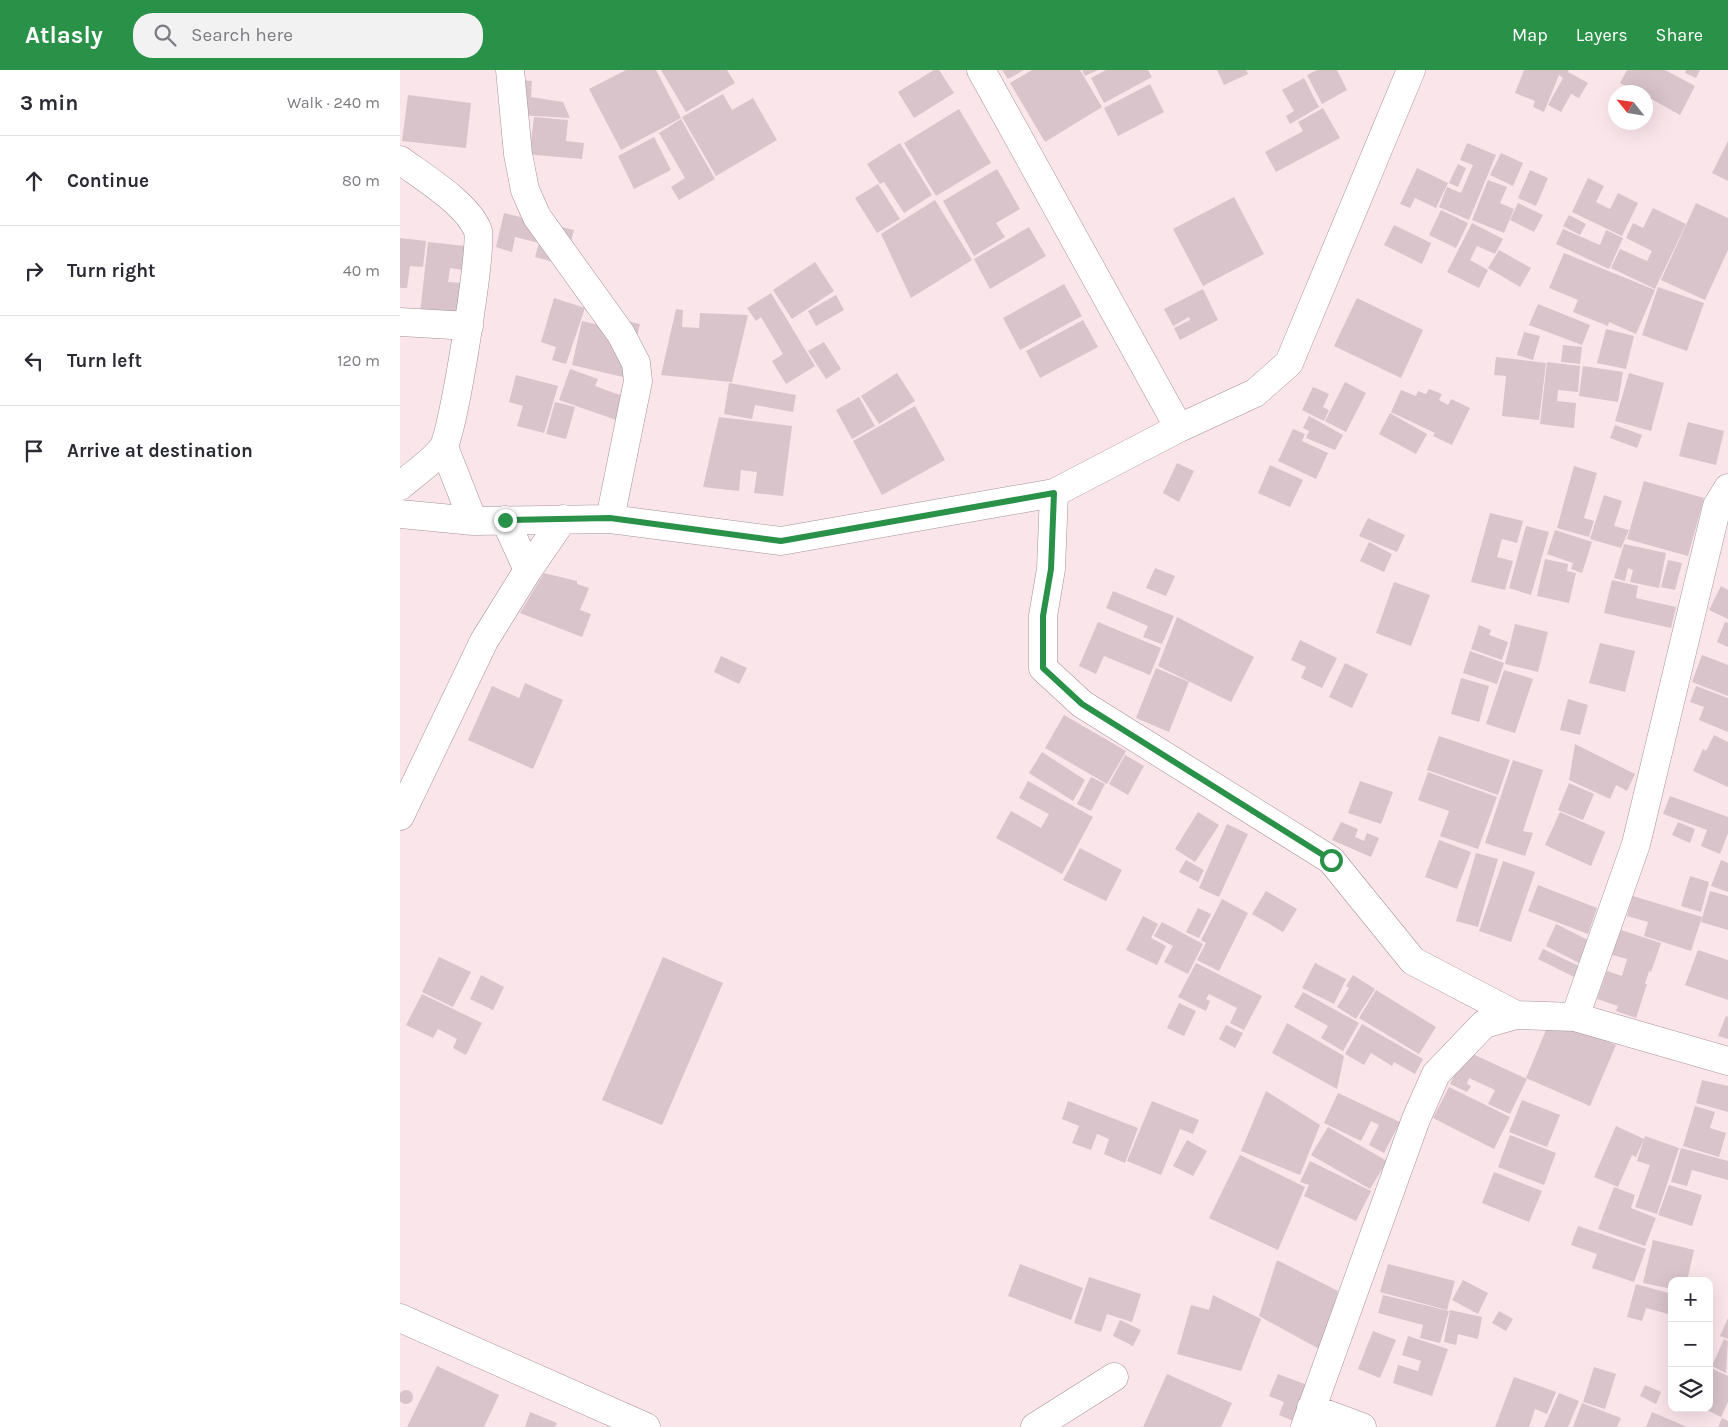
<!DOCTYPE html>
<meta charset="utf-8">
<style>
:root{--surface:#fff;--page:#f2f2f3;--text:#2b2b33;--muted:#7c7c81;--line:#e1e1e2;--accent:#299148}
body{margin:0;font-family:Karla,sans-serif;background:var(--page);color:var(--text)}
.controls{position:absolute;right:15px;bottom:15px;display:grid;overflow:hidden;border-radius:10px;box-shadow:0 5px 20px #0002}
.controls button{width:45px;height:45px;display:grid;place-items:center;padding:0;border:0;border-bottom:1px solid var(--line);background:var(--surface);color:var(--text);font:25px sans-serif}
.compass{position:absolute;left:1208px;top:15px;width:45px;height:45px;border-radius:50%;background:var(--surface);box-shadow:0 5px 20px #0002;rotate:300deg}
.stop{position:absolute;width:15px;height:15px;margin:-11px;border:4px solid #299148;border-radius:50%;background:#fff}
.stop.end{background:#299148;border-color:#fff;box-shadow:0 1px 5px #0008}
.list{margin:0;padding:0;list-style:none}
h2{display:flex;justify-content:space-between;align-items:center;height:65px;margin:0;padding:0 20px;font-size:21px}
h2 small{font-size:16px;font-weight:400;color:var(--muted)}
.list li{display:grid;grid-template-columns:32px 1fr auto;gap:15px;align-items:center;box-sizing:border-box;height:90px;padding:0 20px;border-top:1px solid var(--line)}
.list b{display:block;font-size:19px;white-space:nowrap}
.list em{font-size:16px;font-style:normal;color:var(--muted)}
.icon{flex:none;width:28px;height:28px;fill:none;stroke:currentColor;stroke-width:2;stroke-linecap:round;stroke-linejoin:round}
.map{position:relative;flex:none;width:1328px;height:1357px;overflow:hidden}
header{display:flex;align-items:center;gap:30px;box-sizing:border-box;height:70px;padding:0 25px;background:var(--accent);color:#fff}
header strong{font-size:24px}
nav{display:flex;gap:28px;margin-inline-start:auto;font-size:18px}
.search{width:350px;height:45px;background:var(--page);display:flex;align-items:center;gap:12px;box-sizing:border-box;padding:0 18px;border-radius:20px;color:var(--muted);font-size:19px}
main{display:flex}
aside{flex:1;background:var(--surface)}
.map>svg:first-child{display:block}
</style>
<header>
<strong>Atlasly</strong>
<div class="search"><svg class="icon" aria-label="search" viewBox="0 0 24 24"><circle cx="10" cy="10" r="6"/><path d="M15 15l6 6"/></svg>Search here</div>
<nav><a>Map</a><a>Layers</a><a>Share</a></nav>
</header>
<main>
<aside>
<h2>3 min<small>Walk · 240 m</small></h2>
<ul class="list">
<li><svg class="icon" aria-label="ahead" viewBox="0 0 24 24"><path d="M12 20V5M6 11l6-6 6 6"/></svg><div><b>Continue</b></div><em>80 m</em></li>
<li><svg class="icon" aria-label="right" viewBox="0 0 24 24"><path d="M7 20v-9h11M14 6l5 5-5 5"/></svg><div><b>Turn right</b></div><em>40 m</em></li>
<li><svg class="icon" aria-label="left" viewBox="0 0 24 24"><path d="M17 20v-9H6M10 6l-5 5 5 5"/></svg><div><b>Turn left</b></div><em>120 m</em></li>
<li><svg class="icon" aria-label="arrive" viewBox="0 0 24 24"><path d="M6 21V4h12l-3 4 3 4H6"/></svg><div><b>Arrive at destination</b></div></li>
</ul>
</aside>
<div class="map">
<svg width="1328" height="1357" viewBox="0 0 1328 1357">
<rect width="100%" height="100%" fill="#fae5eb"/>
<!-- building -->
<path fill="#d8c4ca" d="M226,0h30l25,48 -60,32 -32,-61z
M261,0h66l8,13 -49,29z
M534,0h5l15,23 -40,25 -16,-26z
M602,0h22l-16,9z
M632,0h48l22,37 -57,35 -35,-59z
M682,0h16l-13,6z
M706,0h42l4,7 -48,26 -13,-25z
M817,0h29l2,4 -24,11z
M917,0h20l10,20 -25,14 -15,-29z
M1124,0h45l-1,2 20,11 -9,15 -8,-4 -10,18 -13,-7 15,-27 -4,-3 -15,37 -11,-5 2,-6 -20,-8z
M1227,0h38l30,16 -15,29 -34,-19v-4h-8l-18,-9z
M1286,0h14l-4,8 -11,-5z
M904,8l15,29 -29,17 -4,-8 8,-5 -12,-21z
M121,10l11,1 -1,16 32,5 7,16 -51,-3z
M750,14l14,28 -46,24 -14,-28z
M323,24l9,16 21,-12 24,42 -61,36 -34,-59z
M8,25l63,8 -5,45 -64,-7z
M923,38l17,30 -64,34 -11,-20 38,-21 -5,-9z
M559,39l32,54 -55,33 -32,-53z
M134,47l34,3 -2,21 18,2 -2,16 -69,-6 2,-14 16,2z
M281,49l34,60 -36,21 -8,-13 14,-9 -26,-45z
M254,67l17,33 -37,19 -16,-33z
M1328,71v40l-16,-8z
M500,73l32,52 -28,18 -20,-31 -4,2 -13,-20z
M1067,73l29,12 -27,65 -30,-13 8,-20 14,6 12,-28 -13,-5z
M1101,83l22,10 -10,23 -23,-11z
M1058,94l8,4 -8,19 -9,-4z
M1017,98l31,15 -12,25 -21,-10 -5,10 -10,-4z
M597,99l23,40 -24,14 9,14 -31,19 -31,-55z
M1130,100l18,8 -12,28 -18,-8z
M1188,108l16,8 -8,16 14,7 8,-16 20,10 -16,33 -50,-24z
M1088,110l19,7 -7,16 14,6 -10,24 -32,-13z
M478,114l22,35 -23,14 -22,-35z
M834,127l30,57 -61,32 -30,-57z
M535,130l37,60 -61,38 -30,-64z
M1118,133l25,12 -9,17 -24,-12z
M1296,133l32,15v32l-23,50 -44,-20z
M1253,138l33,16 -31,65 -44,-21 9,-19 27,12 5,-10 -26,-13 7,-15 10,5z
M1041,140l27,13 -12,25 -27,-13z
M104,143l70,17 -9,35 -30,-8 4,-14 -24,-6 -3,15 -16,-5z
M1169,145l17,9 -6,11 -17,-9z
M1072,153l31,16 -8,15 -18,-8 -7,14 18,10 -9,18 -32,-16z
M994,155l37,18 -9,21 -38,-19z
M629,157l17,29 -56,33 -16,-30z
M1163,159l37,16 6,-15 17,8 -14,31 -53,-25z
M0,168l26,3 -3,26 -13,-1 -3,22h-7z
M28,172l37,4 -2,24 -13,-2 -2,14 13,1 -3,33 -38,-3z
M1099,180l32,18 -11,19 -32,-19z
M1164,183l91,37 -19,44 -27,-12 -1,4 -35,-14 5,-12 -29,-12z
M415,192l19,29 -42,28 -19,-29z
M664,214l18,32 -62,34 -17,-32z
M1258,217l46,16 -17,48 -45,-16z
M803,219l15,31 -38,20 -6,-12 16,-8 -1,-3 -16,9 -9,-17z
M371,223l44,73 -29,18 -14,-23 11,-7 -22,-37 -5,4 -9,-13z
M436,225l8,15 -28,16 -8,-15z
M154,228l31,10 -19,56 -14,-4 4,-13 -15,-5z
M957,228l66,32 -22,48 -67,-32z
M1138,234l52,21 -8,20 -53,-20z
M276,239l7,1 -1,17 17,1 1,-15 48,2 -16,67 -71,-7z
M218,249l22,5 -13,54 -55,-13 10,-44 34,8z
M683,250l15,27 -58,31 -14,-27z
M1206,259l28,7 -8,33 -29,-6z
M1124,262l16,4 -7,24 -16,-5z
M424,272l17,27 -15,10 -18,-28z
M1163,275l19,2 -2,17 -19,-2z
M1096,287l50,6 -7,57 -37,-4 4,-40 -12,-1z
M1147,292l33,4 -2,26 -20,-2 -1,11 19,2 -2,25 -34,-4z
M1183,296l40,6 -5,30 -39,-6z
M170,299l28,10 -3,7 33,12 -9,23 -60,-21z
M497,303l18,28 -36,23 -18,-28z
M1229,303l35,10 -13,48 -36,-10z
M116,305l42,11 -14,47 -27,-7 6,-20 -14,-4z
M945,312l21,11 -20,39 -21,-11z
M329,313l67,12 -3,17 -38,-7 -3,14 -28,-5z
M913,317l16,7 -6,13 6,3 -5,11 -22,-11z
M1029,319l13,5 -3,6 9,5 3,-6 19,9 -18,37 -19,-9 2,-3 -44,-21 10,-22 15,6 2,-5 8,3z
M459,327l16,29 -23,13 -16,-29z
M155,332l20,5 -9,32 -20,-5z
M515,336l30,54 -63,35 -29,-54z
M990,343l37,21 -11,20 -37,-20z
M909,346l34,19 -8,15 -29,-12 3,-7 -6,-3z
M319,347l73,9 -9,70 -29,-3 3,-21 -16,-2 -2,21 -36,-4z
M1288,352l36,9 -8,34 -37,-9z
M1215,355l27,10 -5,13 -27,-10z
M893,359l12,5 -3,7 26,12 -12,26 -38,-18z
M777,393l17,8 -15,31 -16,-9z
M870,395l33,15 -13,27 -32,-14z
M1174,396l23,7 -13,45 10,3 -5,16 -32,-9z
M1244,411l60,17 -16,58 -61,-17z
M1204,425l18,6 -8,25 15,4 -8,18 -31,-9z
M1090,443l33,8 -6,22 -15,-4 -5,18 16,4 -8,29 -34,-8z
M968,448l37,17 -8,17 -38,-16z
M1126,456l23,6 -18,63 -22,-7z
M1155,460l37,12 -10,31 -11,-4 2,-6 -26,-9z
M969,472l23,12 -8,18 -24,-11z
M1224,474l42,9 -7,35 -29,-6 3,-12 -5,-2 -3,13 -11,-3z
M1145,489l23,5 -1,7 9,2 -7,30 -32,-7z
M1268,490l14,3 -7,27 -14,-3z
M755,498l20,8 -9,20 -20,-8z
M144,503l33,8v3l12,4 -9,22 11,4 -9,23 -62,-24z
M1212,510l26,6 -2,12 40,9 -5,21 -67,-15z
M994,512l36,13 -19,51 -35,-13z
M1321,516l7,4v29l-19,-9z
M713,521l61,25 -12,28 -19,-7 5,-11 -42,-18z
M777,547l77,40 -23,45 -73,-36z
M698,552l63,26 -11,27 -46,-19 -8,18 -17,-8z
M1325,552l3,1v24l-11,-5z
M1115,554l33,8 -10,40 -33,-8z
M1079,555l12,5 -2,5 19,7 -6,18 -31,-11z
M900,570l37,18 -15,30 -21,-10 5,-11 -15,-7z
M1200,573l35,8 -10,41 -36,-9z
M1070,581l34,12 -7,21 -34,-11z
M1302,585l26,10v31l-36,-14z
M321,586l26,12 -8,16 -25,-12z
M945,593l23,11 -16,34 -23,-11z
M756,598l33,14 -20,50 -33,-14z
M1104,600l29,9 -18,54 -29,-9z
M1061,608l28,8 -10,36 -28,-8z
M125,613l38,17 -30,69 -65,-29 24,-54 27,12z
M1296,616l32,12v34l-29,-12 5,-13 -14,-5z
M1168,629l20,6 -8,30 -20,-5z
M664,645l62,36 -19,33 -62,-36z
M1314,665l14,7v45l-35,-16 10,-22 3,2z
M1039,666l71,24 -12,35 -71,-25z
M1175,674l60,30 -8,17 -11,-6 -6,14 -41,-19z
M642,682l43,28 -12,21 -44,-28z
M725,685l19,11 -16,29 -19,-11z
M1113,690l30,10 -20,61 10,2 -8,23 -40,-13z
M1028,702l69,25 -19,52 -38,-13 9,-25 -31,-11z
M691,707l14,7 -14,27 -14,-7z
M628,711l65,36 -31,57 -66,-36 15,-27 30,17 8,-14 -30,-16z
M960,711l33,11 -12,32 -33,-11z
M1169,713l25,11 -11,26 -25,-10z
M1270,726l58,21v16l-8,21 -19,-8 6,-16 -44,-16z
M798,742l21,13 -24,37 -20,-13z
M1160,742l45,20 -14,34 -46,-21z
M941,752l17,7 -3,8 9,4 3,-8 12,5 -8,19 -39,-17z
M1278,752l17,7 -5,14 -18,-8z
M827,754l21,10 -29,63 -20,-9z
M1039,770l32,12 -14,37 -32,-12z
M680,778l42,22 -16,31 -43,-21z
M1076,783l22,6 -20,68 -22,-6z
M786,790l18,10 -6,12 -19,-10z
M1321,790l7,3v29l-17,-6z
M1103,791l32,11 -24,70 -32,-11z
M1290,806l19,6 -8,30 -20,-6z
M1138,815l59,23 -9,26 -60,-23z
M866,821l31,18 -14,23 -31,-18z
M1310,821l18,5v34l-27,-8z
M1233,826l69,21 -11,34 -47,-15 4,-14 -21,-6z
M822,829l26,14 -29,58 -22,-11 9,-17 -5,-3z
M798,838l13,6 -12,24 -13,-6z
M743,846l15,8 -7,14 15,8 -9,19 -31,-15z
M762,852l41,22 -15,30 -24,-12 9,-16 -19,-10z
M1156,854l36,18 -11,22 -35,-18z
M1221,860l40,13 -10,29 -2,-1 -4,13h2l-11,34 -20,-7 2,-5 -21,-7 10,-28 15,5 5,-17 -15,-4z
M1143,879l38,18 -5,11 -38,-19z
M1298,880l30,10v40l-43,-15z
M39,887l32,15 -18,35 -31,-15z
M263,887l60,26 -61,142 -60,-25z
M796,893l66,33 -18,34 -14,-7 7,-15 -28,-14 -3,5 4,2 -4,10 -28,-14z
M915,893l31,16 -12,25 -32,-16z
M81,905l23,12 -11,23 -23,-11z
M953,905l22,14 -19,30 -19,-12 12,-19 -3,-2z
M976,920l60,37 -17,27 -60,-36z
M903,922l56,31 -16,28 -22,-13 7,-12 -34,-19z
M22,924l60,29 -16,32 -13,-7 4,-9 -19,-10 -5,9 -27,-13z
M779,933l17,8 -12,25 -17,-8z
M1326,946l2,1v22l-10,-3z
M1151,948l65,27 -26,61 -64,-28z
M887,953l57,33 -7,33 -65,-36z
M962,954l61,35 -8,15 -21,-12 -2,4 -21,-13 -7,12 -19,-11z
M826,955l17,8 -8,15 -16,-9z
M1066,981l61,28 -17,35 -22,-10 7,-14 -26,-12 -2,6 4,2 -4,6 -17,-8z
M1302,1010l26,6v26l-32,-9z
M1049,1017l61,30 -16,32 -61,-31z
M866,1021l54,34 -20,50 -59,-24z
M938,1023l62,29 -16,31 -15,-8 10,-20 -8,-4 -10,20 -37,-18z
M1122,1030l38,15 -13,32 -38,-15z
M668,1031l70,27 -13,35 -21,-9 5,-15 -12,-5 -6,16 -19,-7 7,-17 -17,-7z
M752,1031l47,19 -6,14 -13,-5 -19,46 -34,-14z
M1295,1036l20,6 -5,16 16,5 -7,24 -36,-11z
M1216,1056l28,13 -8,18 -4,-2 -14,32 -24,-10z
M928,1057l59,34 -17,28 -59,-34z
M1110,1065l46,18 -12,32 -46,-18z
M1245,1066l34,12 -22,66 -22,-7 15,-42 -13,-4z
M787,1070l20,11 -14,25 -20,-10z
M1281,1078l47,13v19l-36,-10 -5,16 -16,-4z
M840,1085l65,32 -27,63 -69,-32z
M910,1091l61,30 -15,30 -52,-25 5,-11 -9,-3z
M1094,1102l48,19 -13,31 -47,-19z
M1269,1115l33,10 -10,31 -34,-11z
M1214,1117l21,8 -4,13 25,10 -11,28 -47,-17z
M1178,1156l68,23 -12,33 -42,-14 5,-14 -26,-9z
M1253,1170l41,10 -7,31h-15v8l-29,-6z
M877,1190l61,31 -17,59 -62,-34z
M620,1194l63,24 -12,32 -63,-24z
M988,1194l67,17 -8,29 -67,-18z
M689,1207l52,17 -9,28 -25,-8 -6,18 -27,-9z
M1063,1210l25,13 -10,21 -26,-14z
M1236,1214l36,10v21l-26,-7 -4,13 -15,-4z
M813,1225l48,24 -20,52 -64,-17 14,-49 18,5z
M983,1225l66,16 -9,32 -20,-5 3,-13 -45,-12z
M1050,1240l32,7 -4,22 -20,-5 -2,11 -12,-3z
M1099,1241l14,8 -7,12 -14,-8z
M1328,1248v21l-8,-3z
M720,1250l21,10 -8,16 -20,-10z
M973,1261l23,9 -16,38 -22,-9z
M1008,1266l40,13 -16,47 -39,-13 5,-18 20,6 3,-10 -19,-6z
M1324,1269l4,2 -2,32 -14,-7z
M37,1296l62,29 -15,32h-77z
M1194,1297l22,7 -11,35 -22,-7z
M1313,1299l15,7v26l-7,15 -18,-9h6v-30z
M767,1304l65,29 -11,24h-78z
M878,1304l32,12 -14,36 -17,-7 5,-13 -15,-6z
M1114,1307l42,15 -9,22 -12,-5 -6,18h-34z
M1245,1315l16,7 -5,12 -16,-8z
M-1 1327a7 7 0 1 1 14 0a7 7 0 1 1-14 0Z
M1159,1323l20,8 -11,26h-24z
M1182,1333l39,15 -4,9h-44z
M130,1342l27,11 -2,4h-30z
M1252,1342l35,15h-41z
M1322,1348l6,3v6h-10z"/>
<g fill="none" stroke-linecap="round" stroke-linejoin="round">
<defs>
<path id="street" d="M110,0l8,84 7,36 12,27 84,117 15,29 2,18 -28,138
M581,0l198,358
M0,90c23,17 68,44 78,71 5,14 -25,204 -35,217 -11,14 -29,26 -43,38
M0,252l69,4
M44,377l29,74
M654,423l-3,76 -8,47v52l39,36 249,156 82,101 103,54
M0,444l73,7 137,-2 171,22 273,-48 125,-65 76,-35 34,-30 122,-293
M105,450l23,50
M0,746l84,-175 44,-71 35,-51
M1175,947l61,-173 81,-338 11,-18
M0,1248l246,109
M911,1338l51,19
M635,1357l79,-50
M905,1357l111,-308 20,-45 48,-50 32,-9 59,2 153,44"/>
</defs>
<!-- street casing -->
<use href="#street" stroke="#a69298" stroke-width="29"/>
<!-- street -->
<use href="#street" stroke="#fff" stroke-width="28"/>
</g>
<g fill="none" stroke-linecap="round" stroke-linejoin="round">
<!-- route -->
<path stroke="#299148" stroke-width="6" d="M105,450l105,-2 171,23 273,-48 -3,76 -8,47v52l39,36 249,156"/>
</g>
</svg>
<div class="controls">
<button>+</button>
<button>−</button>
<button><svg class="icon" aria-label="layers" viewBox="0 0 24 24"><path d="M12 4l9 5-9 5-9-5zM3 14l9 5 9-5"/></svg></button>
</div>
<svg class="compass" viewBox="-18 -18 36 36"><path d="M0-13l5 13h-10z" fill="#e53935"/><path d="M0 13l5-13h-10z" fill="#7c7c81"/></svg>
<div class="stop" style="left:931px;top:790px"></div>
<div class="stop end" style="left:105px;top:450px"></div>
</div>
</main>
